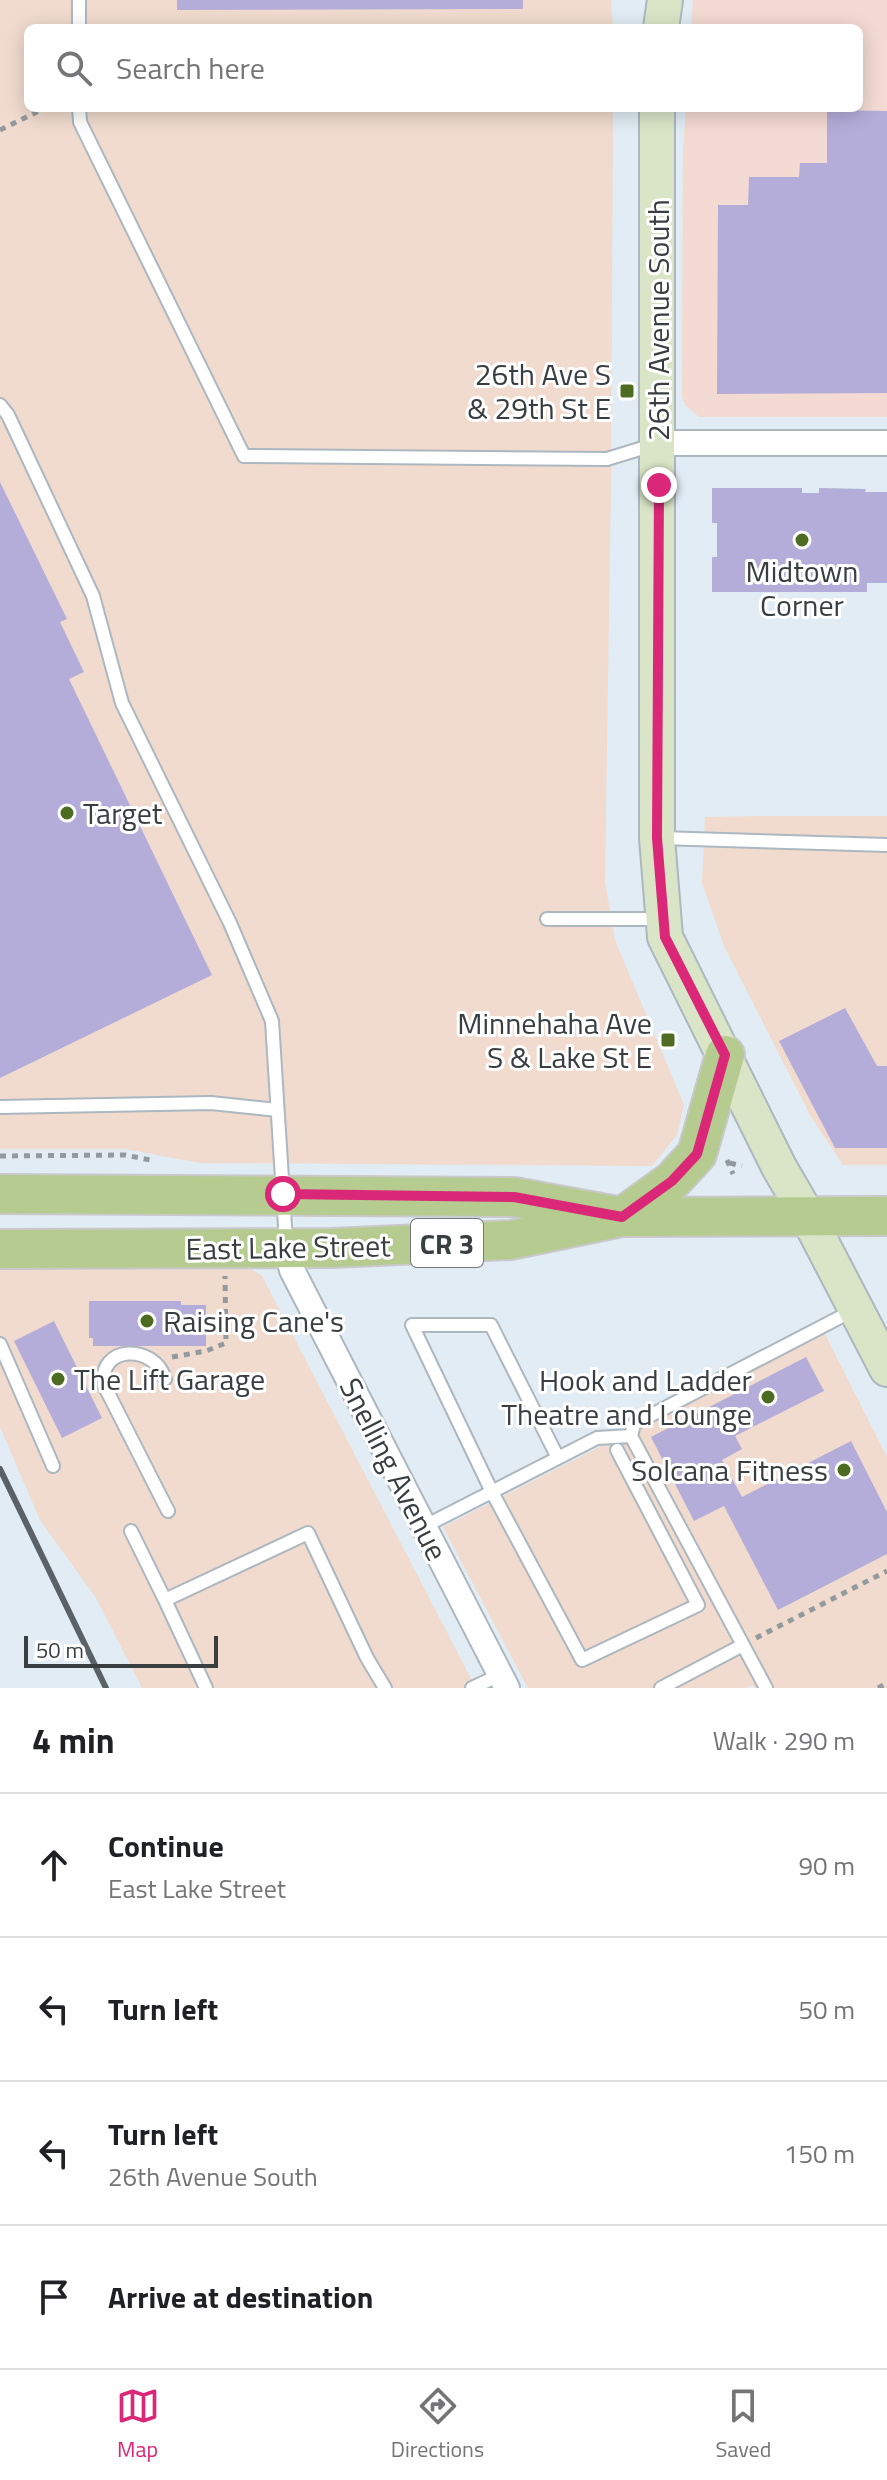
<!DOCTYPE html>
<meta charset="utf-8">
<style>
:root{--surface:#fff;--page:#f2f2f2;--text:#202124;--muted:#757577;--line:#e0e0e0;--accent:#db2777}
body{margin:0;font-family:"Titillium Web",sans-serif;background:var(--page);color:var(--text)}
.scale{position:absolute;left:24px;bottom:20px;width:194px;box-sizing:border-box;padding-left:8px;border:4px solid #393e41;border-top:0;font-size:22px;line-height:28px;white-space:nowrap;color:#393e41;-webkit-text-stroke:6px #fff;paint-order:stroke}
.stop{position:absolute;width:24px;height:24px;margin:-18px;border:6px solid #db2777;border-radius:50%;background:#fff}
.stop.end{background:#db2777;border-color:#fff;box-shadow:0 2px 8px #0008}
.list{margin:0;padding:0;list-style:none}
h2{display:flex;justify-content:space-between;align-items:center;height:104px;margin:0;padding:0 32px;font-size:34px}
h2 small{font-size:26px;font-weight:400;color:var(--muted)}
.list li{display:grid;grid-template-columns:52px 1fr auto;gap:24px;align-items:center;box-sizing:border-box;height:144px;padding:0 32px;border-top:2px solid var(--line)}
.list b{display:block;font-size:30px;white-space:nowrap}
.list p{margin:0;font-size:26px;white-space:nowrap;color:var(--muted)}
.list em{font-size:26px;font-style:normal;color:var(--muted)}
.icon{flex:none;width:44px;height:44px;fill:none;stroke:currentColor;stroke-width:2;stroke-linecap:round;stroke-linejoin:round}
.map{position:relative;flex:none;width:887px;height:1688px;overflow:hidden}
.search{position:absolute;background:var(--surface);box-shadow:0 4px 20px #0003;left:24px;right:24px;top:24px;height:88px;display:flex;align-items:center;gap:20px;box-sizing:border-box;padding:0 28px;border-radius:12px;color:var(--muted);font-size:30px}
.sheet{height:680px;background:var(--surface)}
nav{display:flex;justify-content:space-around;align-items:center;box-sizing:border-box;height:112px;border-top:2px solid var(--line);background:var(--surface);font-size:22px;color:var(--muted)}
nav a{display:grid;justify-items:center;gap:4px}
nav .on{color:var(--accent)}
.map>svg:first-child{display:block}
</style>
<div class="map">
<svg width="887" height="1688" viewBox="0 0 887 1688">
<rect width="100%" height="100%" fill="#e1ecf4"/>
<!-- commercial -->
<path fill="#f1dbce" d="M0,0h611l2,28h-585v80h585l-2,372 -6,402 10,58 69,165 -7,30 -25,31 -452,-3 -75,-14h-125z
M757,816h130v349h-44l-32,-48 -87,-171 -22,-63 3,-66z
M0,1262l241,1 21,13 214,412h-334l-46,-90 -56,-78 -40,-93z
M824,1332l63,125v231h-133l-2,-3 -6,3h-218l-85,-161z"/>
<!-- industrial -->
<path fill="#f3dad2" d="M693,0h194v417h-188l-14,-12 -3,-8 1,-247 3,-42h173v-80h-168z"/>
<!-- building -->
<path fill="#b4adda" d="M177,0h346v9l-346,1z
M827,110l60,1v282l-170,1 1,-189h30l1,-28h50l1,-14h27z
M0,482l67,137 -7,3 24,50 -15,7 143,296 -212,103z
M712,488h90v5h17v-5l47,1 -1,3h22v91h-20v9h-155v-35h5v-34h-5z
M845,1008l32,58h10v82h-52l-56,-107z
M89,1301h92v4h25v41h-113v-8h-4z
M54,1321l48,97 -40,20 -48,-97z
M806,1357l18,34 -89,45 7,13 -20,11 20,37 109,-56 36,71v42l-109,56 -54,-104 -30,15 -43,-84z"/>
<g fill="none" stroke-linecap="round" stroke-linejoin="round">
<defs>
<path id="lane" d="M79,28v-28
M79,108l1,14 164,334 363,3 49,-15
M0,405l8,10 85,181 29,107 108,220 42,98 14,221
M660,838l227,7
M547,919h113
M0,1107l211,-4 66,7
M0,1344l53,122
M165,1379c-11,-36 -67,-34 -61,6l64,126
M631,1436l3,-12 218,-113
M558,1458l-67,-133h-79l80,167 90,168 116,-55 -81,-155
M423,1527l174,-89 34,-2 135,252
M131,1531l34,69 143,-67 59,125 18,30
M165,1600l41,88
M472,1688l28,-13
M661,1688l82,-43"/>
<path id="street" d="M659,443h228
M286,1248l6,22 215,418"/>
<path id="secondary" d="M661,28l4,-28
M657,108v730l8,99 114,230 29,50 79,152"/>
<path id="primary" d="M0,1194l514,3 108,20 265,-1
M0,1249l332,-1 179,-8 111,-23 50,-36 25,-27 28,-99"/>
</defs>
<!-- lane casing -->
<use href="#lane" stroke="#acb7bf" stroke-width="16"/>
<!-- street casing -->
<use href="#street" stroke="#acb7bf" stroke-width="28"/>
<!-- secondary casing -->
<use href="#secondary" stroke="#acb7bf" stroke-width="38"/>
<!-- primary casing -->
<use href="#primary" stroke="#c8c9ca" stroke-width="42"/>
<!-- path -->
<path stroke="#929a9f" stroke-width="5" stroke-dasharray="6 6" stroke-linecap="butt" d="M0,130l45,-22
M0,1156l125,-1 30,6
M727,1160l6,14
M730,1163l12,3
M172,1357l34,-6 20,-8 -1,-67
M756,1638l131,-67
M878,1688l9,-5"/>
<!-- lane -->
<use href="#lane" stroke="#fff" stroke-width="12"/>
<!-- street -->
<use href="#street" stroke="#fff" stroke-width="24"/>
<!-- secondary -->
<use href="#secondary" stroke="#dae5c7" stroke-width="34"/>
<!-- primary -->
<use href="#primary" stroke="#b5cb8f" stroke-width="38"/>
<!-- rail -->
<path stroke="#5b6266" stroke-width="6" d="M0,1469l106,219"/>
</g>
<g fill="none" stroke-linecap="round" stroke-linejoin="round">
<!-- route -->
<path stroke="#db2777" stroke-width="10" d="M283,1194l231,3 108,20 50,-36 25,-27 28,-99 -60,-118 -8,-99 2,-353"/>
</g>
<!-- markers -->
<g fill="#4d6c21" stroke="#fff" stroke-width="3">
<rect x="619" y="383" width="16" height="16" rx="4"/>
<circle cx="802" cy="540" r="8"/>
<circle cx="67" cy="813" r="8"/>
<rect x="660" y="1032" width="16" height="16" rx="4"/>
<circle cx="147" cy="1321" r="8"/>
<circle cx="58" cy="1379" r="8"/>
<circle cx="768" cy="1397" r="8"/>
<circle cx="844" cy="1470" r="8"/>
</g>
<g text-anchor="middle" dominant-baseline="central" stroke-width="6" stroke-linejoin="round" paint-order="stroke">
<!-- shield labels -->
<rect fill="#fff" stroke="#74787a" stroke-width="2" x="411" y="1219" width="72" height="48" rx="6"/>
<g font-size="28" font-weight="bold" fill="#393e41">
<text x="447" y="1243">CR 3</text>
</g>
<!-- street labels -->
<g font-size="30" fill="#393e41" stroke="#fff">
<text transform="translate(658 320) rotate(-90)">26th Avenue South</text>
<text transform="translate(288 1247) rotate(-1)">East Lake Street</text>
<text transform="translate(394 1469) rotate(63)">Snelling Avenue</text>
</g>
<!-- poi labels -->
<g font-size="30" fill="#393e41" stroke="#fff" text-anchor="end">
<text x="611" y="374">26th Ave S<tspan x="611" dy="34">&amp; 29th St E</tspan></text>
<text x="802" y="571" text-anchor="middle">Midtown<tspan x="802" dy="34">Corner</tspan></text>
<text x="83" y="813" text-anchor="start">Target</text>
<text x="652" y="1023">Minnehaha Ave<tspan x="652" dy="34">S &amp; Lake St E</tspan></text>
<text x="163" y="1321" text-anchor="start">Raising Cane's</text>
<text x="74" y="1379" text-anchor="start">The Lift Garage</text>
<text x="752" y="1380">Hook and Ladder<tspan x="752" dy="34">Theatre and Lounge</tspan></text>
<text x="828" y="1470">Solcana Fitness</text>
</g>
</g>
</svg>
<div class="scale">50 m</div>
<div class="stop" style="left:283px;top:1194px"></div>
<div class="stop end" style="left:659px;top:485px"></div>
<div class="search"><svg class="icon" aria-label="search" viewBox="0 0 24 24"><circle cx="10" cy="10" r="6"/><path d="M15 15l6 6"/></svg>Search here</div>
</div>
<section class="sheet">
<h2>4 min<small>Walk · 290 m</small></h2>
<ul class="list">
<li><svg class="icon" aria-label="ahead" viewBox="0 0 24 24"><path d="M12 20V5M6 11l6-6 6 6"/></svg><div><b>Continue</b><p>East Lake Street</p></div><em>90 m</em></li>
<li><svg class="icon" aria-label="left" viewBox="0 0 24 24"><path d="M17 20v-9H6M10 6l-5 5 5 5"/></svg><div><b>Turn left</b></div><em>50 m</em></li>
<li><svg class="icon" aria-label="left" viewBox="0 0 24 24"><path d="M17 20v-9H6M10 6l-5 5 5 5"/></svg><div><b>Turn left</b><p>26th Avenue South</p></div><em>150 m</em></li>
<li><svg class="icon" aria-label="arrive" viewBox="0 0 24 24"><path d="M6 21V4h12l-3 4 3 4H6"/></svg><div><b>Arrive at destination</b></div></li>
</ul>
</section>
<nav>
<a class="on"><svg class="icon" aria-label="map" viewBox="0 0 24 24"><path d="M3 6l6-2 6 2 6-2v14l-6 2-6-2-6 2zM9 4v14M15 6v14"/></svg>Map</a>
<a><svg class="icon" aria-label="directions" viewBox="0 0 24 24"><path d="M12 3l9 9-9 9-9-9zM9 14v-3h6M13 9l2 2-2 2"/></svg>Directions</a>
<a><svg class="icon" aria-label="saved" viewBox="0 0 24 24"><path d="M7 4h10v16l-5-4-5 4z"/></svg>Saved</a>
</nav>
